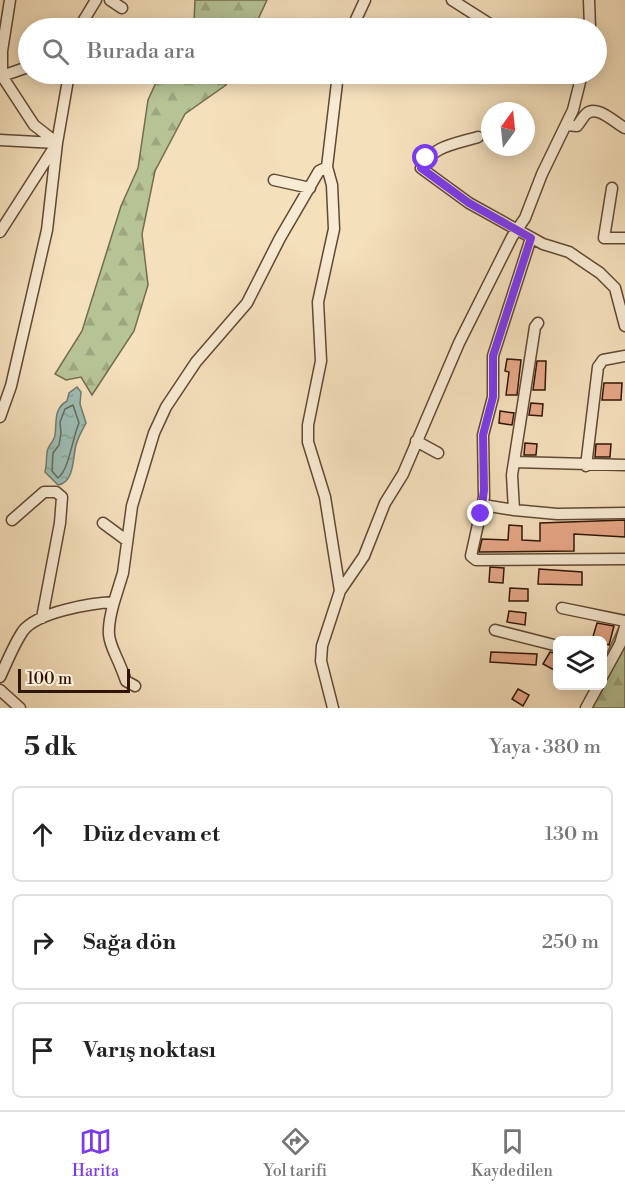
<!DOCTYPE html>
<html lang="tr">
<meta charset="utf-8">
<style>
:root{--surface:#fff;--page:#f6f6f6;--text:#222;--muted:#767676;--line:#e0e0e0;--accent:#7c3aed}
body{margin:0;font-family:"Libre Bodoni",serif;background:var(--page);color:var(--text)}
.controls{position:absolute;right:18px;bottom:18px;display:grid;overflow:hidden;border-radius:9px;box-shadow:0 3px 15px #0003}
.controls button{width:54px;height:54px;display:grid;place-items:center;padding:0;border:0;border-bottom:2px solid var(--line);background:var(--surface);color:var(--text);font:30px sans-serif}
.compass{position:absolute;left:481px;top:102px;width:54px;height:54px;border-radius:50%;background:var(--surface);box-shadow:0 3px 15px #0003;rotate:15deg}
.scale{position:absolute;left:18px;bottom:15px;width:112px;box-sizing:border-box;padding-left:6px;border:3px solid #301506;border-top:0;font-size:16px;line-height:21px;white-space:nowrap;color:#301506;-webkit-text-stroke:4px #f8ebd3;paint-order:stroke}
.stop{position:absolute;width:18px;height:18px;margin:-14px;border:4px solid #7c3aed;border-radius:50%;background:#fff}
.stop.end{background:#7c3aed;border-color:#fff;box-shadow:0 2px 6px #0008}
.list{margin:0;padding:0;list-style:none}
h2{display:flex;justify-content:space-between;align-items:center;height:78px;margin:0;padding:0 24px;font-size:26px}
h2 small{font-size:20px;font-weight:400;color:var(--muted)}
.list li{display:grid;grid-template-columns:39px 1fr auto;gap:18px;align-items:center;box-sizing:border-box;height:96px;margin:0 12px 12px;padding:0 12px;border:2px solid var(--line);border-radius:9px}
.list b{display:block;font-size:22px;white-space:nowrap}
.list em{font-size:20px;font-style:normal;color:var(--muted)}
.icon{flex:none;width:33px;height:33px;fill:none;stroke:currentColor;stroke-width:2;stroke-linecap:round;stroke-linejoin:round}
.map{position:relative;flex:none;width:625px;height:708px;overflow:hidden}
.search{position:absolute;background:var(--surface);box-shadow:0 3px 15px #0003;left:18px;right:18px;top:18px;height:66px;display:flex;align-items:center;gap:15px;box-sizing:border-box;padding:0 21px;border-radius:33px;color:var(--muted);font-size:22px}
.sheet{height:402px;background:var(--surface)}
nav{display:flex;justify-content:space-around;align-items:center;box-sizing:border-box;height:84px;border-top:2px solid var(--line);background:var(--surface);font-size:16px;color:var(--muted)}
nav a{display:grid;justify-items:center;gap:3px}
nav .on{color:var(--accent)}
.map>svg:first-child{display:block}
</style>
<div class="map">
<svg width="625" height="708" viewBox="0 0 625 708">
<defs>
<pattern id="forest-firs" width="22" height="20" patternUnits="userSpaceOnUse" patternTransform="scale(1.5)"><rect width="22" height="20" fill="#b6c395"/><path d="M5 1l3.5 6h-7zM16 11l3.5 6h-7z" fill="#9da77f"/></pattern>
<pattern id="water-ripples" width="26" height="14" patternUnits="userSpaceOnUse" patternTransform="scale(1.5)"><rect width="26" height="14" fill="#9cbdb4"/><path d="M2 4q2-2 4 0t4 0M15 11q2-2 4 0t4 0" fill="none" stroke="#87a299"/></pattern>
</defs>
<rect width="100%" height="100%" fill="#f5e0bc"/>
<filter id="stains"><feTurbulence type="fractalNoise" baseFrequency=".00333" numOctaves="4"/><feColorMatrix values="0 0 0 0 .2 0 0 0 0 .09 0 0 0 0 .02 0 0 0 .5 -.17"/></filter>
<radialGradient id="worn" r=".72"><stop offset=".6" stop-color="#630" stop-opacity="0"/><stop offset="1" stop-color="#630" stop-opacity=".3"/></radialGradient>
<!-- forest -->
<path fill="url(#forest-firs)" stroke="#736c4e" stroke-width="1.5" d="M195,0h72l-13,28h-64l4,-5z
M160,74h73l-7,11 -41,29 -30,57 -13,63 6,51 -14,46 -42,64 -11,-18 -15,3 -11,-6 27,-43 39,-125 17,-38 10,-68z
M625,614v94h-44l11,-22h10l1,-24z"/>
<!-- water -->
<path fill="url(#water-ripples)" stroke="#717a6e" stroke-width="1.5" d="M77,387l4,5 -1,12 6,19c-4,8 -10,17 -11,27 -2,11 -2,33 -17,35l-13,-13c2,-8 1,-12 2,-19 0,-7 7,-11 8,-18 2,-13 -2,-26 12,-34l2,-8z"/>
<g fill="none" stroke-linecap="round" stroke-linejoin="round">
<!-- shore -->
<path stroke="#66695d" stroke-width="1.5" d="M73,405l6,18c-7,16 -10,47 -21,55l-6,-7 1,-18 6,-8 2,-12 -1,-11 5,-13z"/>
</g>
<!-- building -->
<path fill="#e8a888" stroke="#301506" stroke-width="1.5" d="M507,359l14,1 -4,35h-11l3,-23 -4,-1z
M537,361h9l-1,29h-12z
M604,383h18l-1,17h-19z
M531,403l12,1 -1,12 -13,-1z
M500,411l14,2 -2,12 -13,-2z
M525,443l12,1 -1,11h-12z
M596,444h15l-1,13h-15z
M625,520v17l-51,-3v17l-95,1 3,-13 26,1 1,-15 13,1v14l18,1v-18z
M490,567l14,1 -1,15 -14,-1z
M539,569l43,3v13l-44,-1z
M510,588l18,1v12h-19z
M509,611l17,2 -1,12 -18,-3z
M597,623l17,3 -5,19 -6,-2v-3h-11z
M491,652l46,2 -1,11 -46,-3z
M550,652l8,2 -2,17 -13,-7z
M518,689l11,6 -6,11 -11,-7z"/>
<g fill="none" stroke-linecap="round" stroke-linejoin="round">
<defs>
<path id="minor" d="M10,0l-8,51v25l32,49 23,18
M110,0l12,8
M452,0l44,28
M589,0l1,28
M79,28l17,-28
M352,28l13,-28
M2,76l26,-9
M566,125l11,1c3,-3 5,-8 9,-12 11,-10 29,9 39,14
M478,137c-23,7 -46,9 -57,31l48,35 74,41 26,8 31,21 15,15 10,38
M0,140l56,3
M274,180l36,8
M612,188l-8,50h21
M0,232l57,-89 12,-69
M531,238l-38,118v41l-10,38 1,62 -13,59 5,4 149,-1
M538,323l-3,4 -23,148 2,35 43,4 68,-1
M0,417l11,-31 36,-156 10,-87
M416,441l22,12
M514,462l111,3
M586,466l12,-99 5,-7 22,-4
M483,505l31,5
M12,520l32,-28h12l6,5 -2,26 -18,95
M103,523l23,17
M340,591l24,-35 21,-53 18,-29 56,-131 53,-106 13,-19 17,-44 31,-64 9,-36
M114,602c-12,43 -1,40 12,79l9,5
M562,608l63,13
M495,630l63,16
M0,677c7,-15 14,-33 23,-46 14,-19 69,-28 91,-29l9,-29 9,-67 22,-73 12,-26 30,-45 51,-59 33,-65 39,-67 8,-4
M602,677l18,-33 5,-17
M0,690l20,18
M333,708l-12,-47 1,-15 18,-55 -15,-94 -17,-55v-17l13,-64 -3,-59 16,-73 -2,-44 -5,-18 11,-93
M586,708l12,-22"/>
</defs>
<!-- minor casing -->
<use href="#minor" stroke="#614834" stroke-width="13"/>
<!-- minor -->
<use href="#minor" stroke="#f8ebd3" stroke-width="10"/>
</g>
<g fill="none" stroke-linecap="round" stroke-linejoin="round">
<!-- route -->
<path stroke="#7c3aed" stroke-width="8" d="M426,158l-5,10 48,35 62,35 -38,118v41l-10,38 1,55 -3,24"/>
</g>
<rect width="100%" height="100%" filter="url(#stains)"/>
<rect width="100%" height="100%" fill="url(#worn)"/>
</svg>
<div class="controls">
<button><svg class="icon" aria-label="layers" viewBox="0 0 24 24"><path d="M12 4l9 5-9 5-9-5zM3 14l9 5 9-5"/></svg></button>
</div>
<svg class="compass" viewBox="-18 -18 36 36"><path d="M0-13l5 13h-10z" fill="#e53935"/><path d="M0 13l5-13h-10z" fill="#767676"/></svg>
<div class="scale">100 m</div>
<div class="stop" style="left:426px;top:158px"></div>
<div class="stop end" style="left:481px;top:514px"></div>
<div class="search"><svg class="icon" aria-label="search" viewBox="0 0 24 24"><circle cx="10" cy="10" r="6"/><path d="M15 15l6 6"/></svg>Burada ara</div>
</div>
<section class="sheet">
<h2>5 dk<small>Yaya · 380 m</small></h2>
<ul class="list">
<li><svg class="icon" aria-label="ahead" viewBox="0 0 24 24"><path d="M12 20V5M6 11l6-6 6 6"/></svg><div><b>Düz devam et</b></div><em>130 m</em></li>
<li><svg class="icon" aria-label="right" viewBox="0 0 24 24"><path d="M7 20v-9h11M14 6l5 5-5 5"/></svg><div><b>Sağa dön</b></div><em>250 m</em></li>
<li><svg class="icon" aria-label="arrive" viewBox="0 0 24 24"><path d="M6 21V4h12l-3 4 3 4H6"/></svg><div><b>Varış noktası</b></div></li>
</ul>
</section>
<nav>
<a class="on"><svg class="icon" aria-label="map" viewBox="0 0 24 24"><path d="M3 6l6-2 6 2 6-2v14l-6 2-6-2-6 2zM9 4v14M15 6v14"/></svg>Harita</a>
<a><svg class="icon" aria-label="directions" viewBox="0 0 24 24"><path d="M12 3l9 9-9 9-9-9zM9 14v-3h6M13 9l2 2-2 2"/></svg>Yol tarifi</a>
<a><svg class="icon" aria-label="saved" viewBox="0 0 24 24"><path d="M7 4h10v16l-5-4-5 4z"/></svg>Kaydedilen</a>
</nav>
